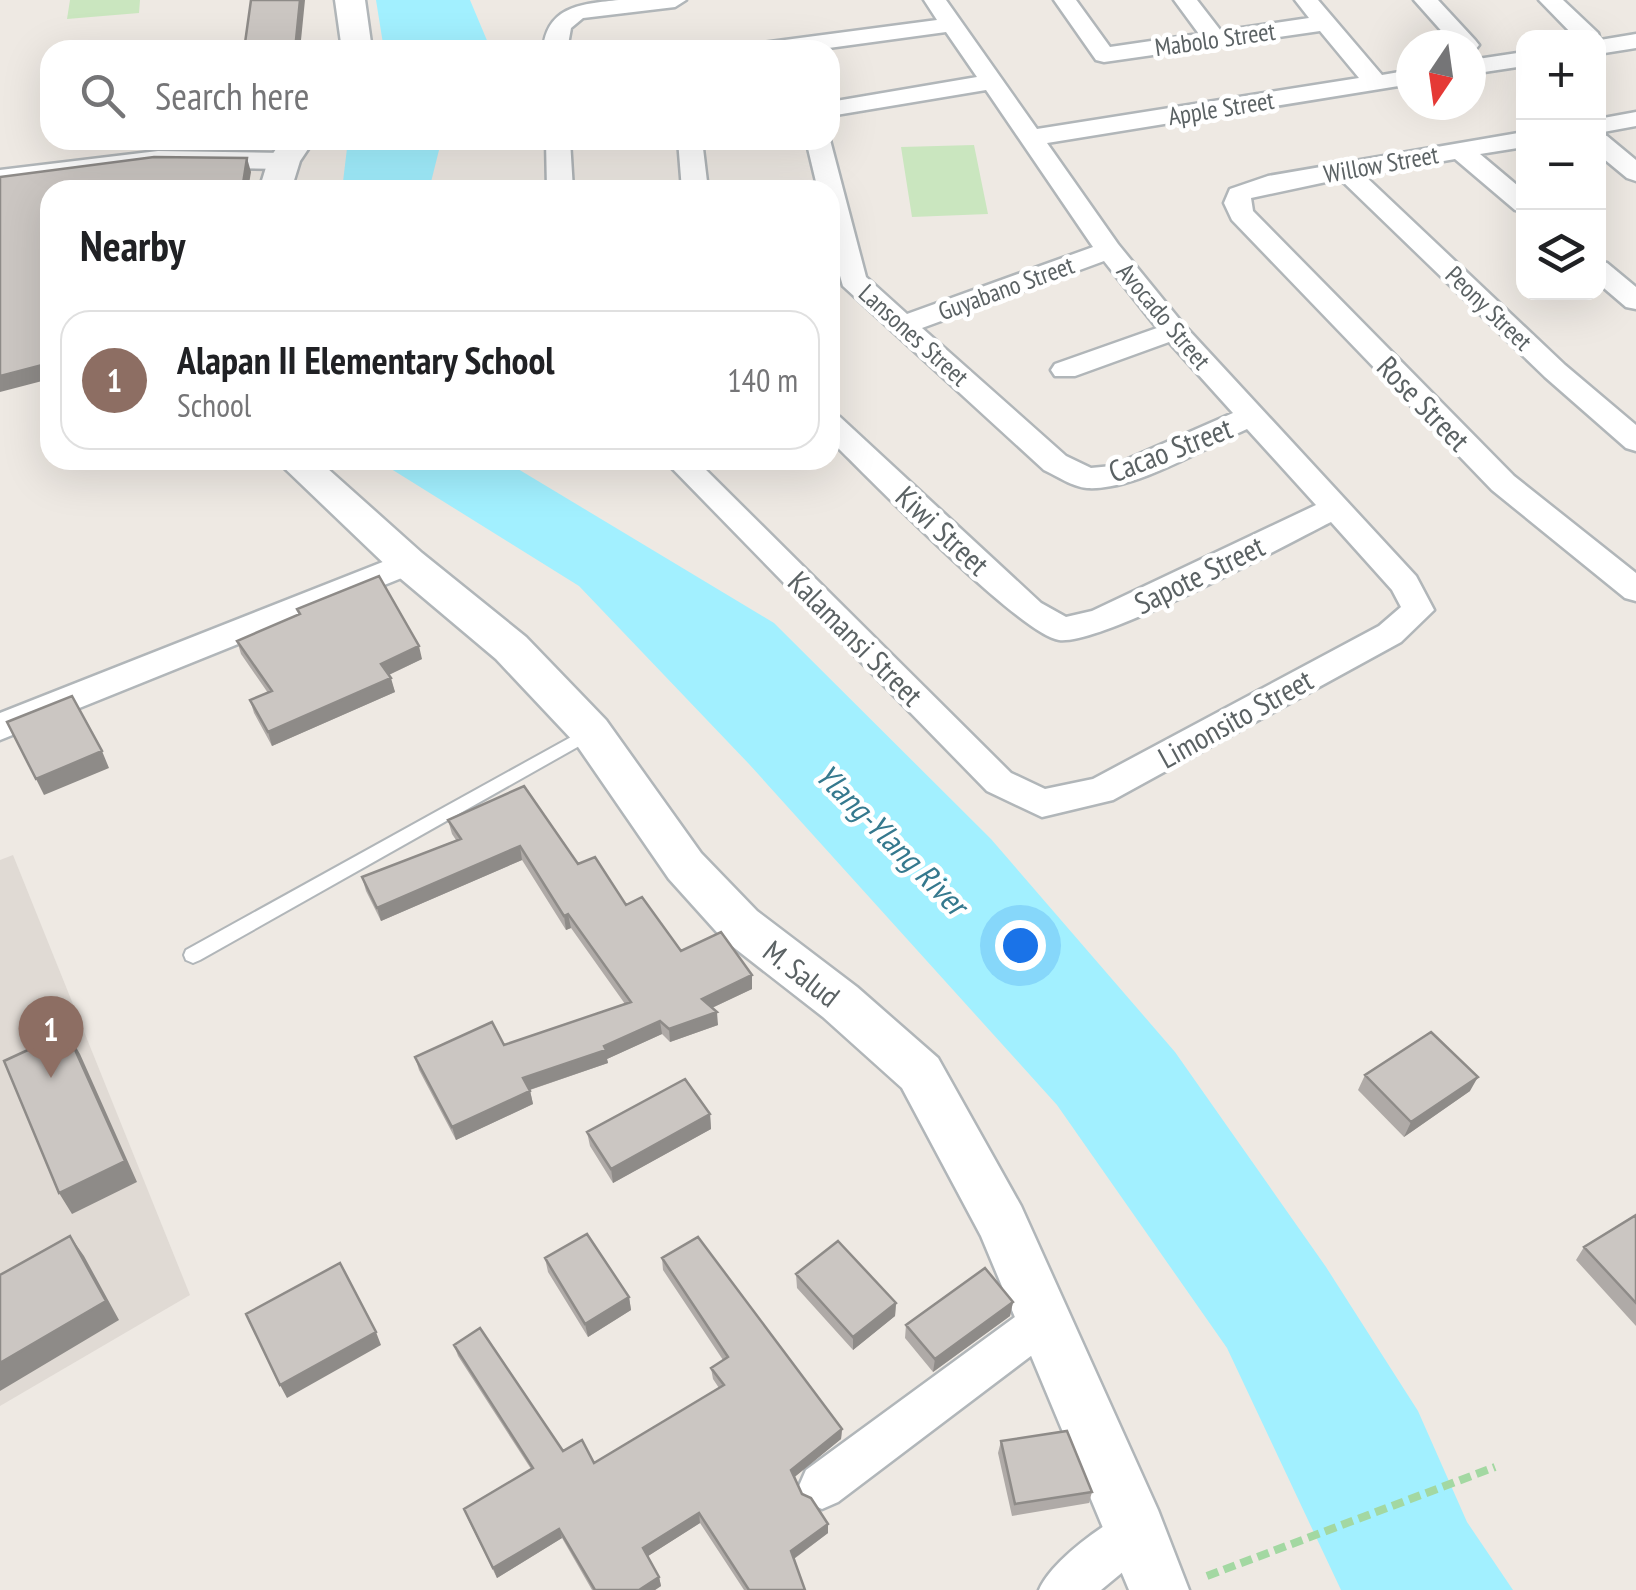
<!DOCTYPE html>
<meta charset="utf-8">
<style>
:root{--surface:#fff;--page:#f6f6f6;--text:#202124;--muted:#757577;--line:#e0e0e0;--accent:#b45309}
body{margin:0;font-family:"PT Sans Narrow",sans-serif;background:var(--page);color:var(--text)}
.controls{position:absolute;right:30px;top:30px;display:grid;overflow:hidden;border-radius:20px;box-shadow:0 10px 40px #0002}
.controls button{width:90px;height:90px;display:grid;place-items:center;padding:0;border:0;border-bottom:2px solid var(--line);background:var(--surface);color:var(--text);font:50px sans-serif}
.compass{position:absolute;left:1396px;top:30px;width:90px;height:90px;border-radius:50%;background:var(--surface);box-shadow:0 10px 40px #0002;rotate:193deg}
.you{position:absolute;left:1020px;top:945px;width:35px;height:35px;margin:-25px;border:8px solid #fff;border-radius:50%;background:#1a73e8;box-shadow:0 0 0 15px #1a73e833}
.badge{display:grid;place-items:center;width:65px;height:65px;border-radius:50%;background:var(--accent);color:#fff;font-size:32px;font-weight:700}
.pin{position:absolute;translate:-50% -82px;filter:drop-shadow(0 2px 5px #0008)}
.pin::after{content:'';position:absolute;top:52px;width:35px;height:30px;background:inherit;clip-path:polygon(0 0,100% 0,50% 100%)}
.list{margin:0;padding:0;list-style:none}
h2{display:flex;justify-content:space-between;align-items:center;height:130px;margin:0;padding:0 40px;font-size:42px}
h2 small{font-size:32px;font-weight:400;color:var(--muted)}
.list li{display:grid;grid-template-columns:65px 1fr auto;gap:30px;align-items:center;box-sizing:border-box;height:140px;margin:0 20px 20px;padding:0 20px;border:2px solid var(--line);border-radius:30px}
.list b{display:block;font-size:38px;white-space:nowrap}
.list p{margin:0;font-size:32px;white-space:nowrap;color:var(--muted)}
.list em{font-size:32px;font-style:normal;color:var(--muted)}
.icon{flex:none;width:55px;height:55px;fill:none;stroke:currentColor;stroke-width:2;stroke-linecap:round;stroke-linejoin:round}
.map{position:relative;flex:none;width:1636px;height:1590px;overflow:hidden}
.search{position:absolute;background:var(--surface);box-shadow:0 10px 40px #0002;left:40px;top:40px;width:800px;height:110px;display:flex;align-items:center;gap:25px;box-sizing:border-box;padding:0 35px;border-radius:30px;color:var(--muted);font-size:38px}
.panel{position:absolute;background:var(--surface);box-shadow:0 10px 40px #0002;left:40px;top:180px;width:800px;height:290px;border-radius:30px}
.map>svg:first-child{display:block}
</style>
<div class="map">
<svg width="1636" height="1590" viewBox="0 0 1636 1590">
<rect width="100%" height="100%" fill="#eee9e3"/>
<!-- education -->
<path fill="#e0dad4" d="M13,855l177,440 -190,111v-546z"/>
<!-- green -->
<path fill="#cae6bf" d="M70,0h70l-1,13 -72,6z
M974,145l14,69 -76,3 -11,-70z"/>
<!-- water -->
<path fill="#a2f0ff" d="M376,0h94l21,50h-107z
M348,140h97l-5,6 -11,44h-87z
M384,460h119l271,163 217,216 184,213 151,215 92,144 49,111 46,68h-172l-114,-242 -170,-243 -308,-341 -170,-178 -191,-119z"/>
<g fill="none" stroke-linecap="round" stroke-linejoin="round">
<defs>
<path id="service" d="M591,726l9,6 -3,4 -397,224 -7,3 -7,-3 -2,-5 2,-5z"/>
<path id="minor" d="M619,0h67l-11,7 -92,11 -12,10 -4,22h-24c4,-45 40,-46 76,-50z
M924,0h22l91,129 322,-51 -39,-47 -216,31 -8,-2 -42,-60h22l34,47 89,-13 -25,-34h23l24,31 88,-13 -14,-18h23l64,75 29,-5v14l-364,59 71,101 66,81 232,251 18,34 -33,32 -288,158 -71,17 -55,-26 -323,-331h32l315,313 34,16 48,-10 286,-153 22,-19 -9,-17 -61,-68c-48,24 -229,123 -272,118 -38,-5 -192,-164 -229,-200v-25l10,2 201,186 25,14 26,-6 224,-106 -69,-76c-43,19 -113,62 -160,59 -14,-1 -30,-12 -43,-18l-201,-184 -13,-45v-51h-12l-12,-50h24l36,137 41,37 186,-67 -107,-157 -156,26v-14l147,-25 -31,-45 -132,18h-64l12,-7 175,-23zM1104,261l53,67 -102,36 -4,6 4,6h20l94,-34 64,71 -121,53 -21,2 -25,-12 -144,-128z
M1414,0h24l37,40 4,5 -4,5 -4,1v-6h-17z
M1539,0h24l35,33 2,7 36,-6v14l-38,6v-16h-22z
M1524,52v14l-53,8v-14z
M1636,112v14l-38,7v-14z
M1524,132v15l-44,7 44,37v22l-9,-3 -60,-51 -91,16 201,190 71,60v26l-10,-3 -81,-71 -205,-198 -89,19 2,13 261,265 122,97v28l-11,-3 -133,-108 -260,-270 -8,-17 6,-14 38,-13z
M1598,134l9,2 29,24v21l-9,-3 -29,-24z
M546,140h24l3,50h-26z
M678,140h24l6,50h-26z
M158,151l126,2 13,8 -13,8 -126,-2 -158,19v-16z
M1598,261l9,2 29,24v22l-10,-2 -28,-24z
M408,552l11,3 5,8 -5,8 -419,169v-27z
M1045,1300l15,6 7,14 -7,14 -222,168 -16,7 -16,-7 -7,-16 7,-16 224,-164z
M1137,1508l16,7 7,16 -7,16 -52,43h-62c12,-29 68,-70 98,-82z"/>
<path id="tertiary" d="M335,0h30l7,50h-30z
M282,140h32l-14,21 -9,29h-32l9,-29z
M276,460h42l104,93 104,84 80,83 95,133 56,58 100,76 81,71 83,148 137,304 31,80h-60l-148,-354 -79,-148 -79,-71 -100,-78 -54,-60 -93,-135 -80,-85 -102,-86z"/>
</defs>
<!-- service casing -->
<use href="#service" stroke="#b1b6b9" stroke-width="4"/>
<!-- minor casing -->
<use href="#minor" stroke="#b1b6b9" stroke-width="5"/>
<!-- tertiary casing -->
<use href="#tertiary" stroke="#b1b6b9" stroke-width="5"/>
<!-- path -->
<path stroke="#a3d8a2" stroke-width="8" stroke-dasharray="12 6" stroke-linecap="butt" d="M1207,1576l288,-109"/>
<!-- service -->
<use href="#service" fill="#fff" fill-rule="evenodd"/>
<!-- minor -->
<use href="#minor" fill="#fff" fill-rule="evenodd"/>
<!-- tertiary -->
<use href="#tertiary" fill="#fff" fill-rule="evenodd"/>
</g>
<!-- wall -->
<path fill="#afaaa7" d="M159,140h112l-4,9 -106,-2z
M708,140h42v1h-42z
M297,609l125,50 -33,16 6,17 -123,54 -18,-33 -4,-13 18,-7 -27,-39 -4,-13 62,-26z
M448,820l130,44 103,87 71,38 -40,19 6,17 -48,17 -8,-8 -55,25 1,4 -78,27 3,14 -77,36 -37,-70 -4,-13 89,-12 121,-41 -54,-76 -5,2 -44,-70 -141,61 -15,-30 -4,-14 94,-37 -4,-6z
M1365,1075l105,16 -66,46 -46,-47z
M710,1114l1,15 -98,54 -23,-37 -3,-14z
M1636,1215v111l-60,-66 8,-13z
M545,1258l84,39 2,13 -43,27 -40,-65z
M662,1258l180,171 -1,10 -47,38 8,17 26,30v9l-34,26 11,31h-61l-44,-67 -52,33 11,21 2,9 -6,4h-63l-30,-52 -65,40 -29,-59 -4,-10 67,-40 -73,-113 -4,-11 109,106 31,12 125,-75 -6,-9 -2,-11 12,-8 -60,-90z
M796,1274l100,29 -1,13 -42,34 -56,-62z
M1013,1302l-3,14 -77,56 -28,-34 1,-13z
M1001,1441l91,51 -3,11 -77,13 -14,-63z"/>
<!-- shaded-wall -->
<path fill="#8e8b88" d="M300,0h5l-5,50h-5z
M247,158l4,14 -3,18h-6z
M42,365l8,8v16l-4,-9 -46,12v-16z
M419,646l3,13 -38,18 -3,-13z
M391,678l4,14 -123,54 -4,-14z
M102,751l7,17 -65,27 -8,-16z
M520,846l2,14 -141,61 -4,-13z
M568,914l3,14 -5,2 -2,-14z
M752,975v14l-49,23 -1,-13z
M717,1012l1,13 -48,17 -1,-13z
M660,1021l2,13 -55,25 1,4 -82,28 -3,-13 81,-32z
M67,1032l13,22 57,128 -65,32 -13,-21z
M1478,1077l-8,14 -66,46 7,-15z
M530,1091l3,13 -77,36 -4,-13z
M710,1114l1,15 -98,54 -2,-14z
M70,1236l14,20 35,64 -119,71v-28z
M629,1297l2,13 -43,27 -3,-13z
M1013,1302l-3,14 -77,56 2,-13z
M896,1303l-1,13 -42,34v-13z
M376,1332l5,13 -94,53 -7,-13z
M842,1429l-1,10 -50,41v-10z
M699,1513l1,10 -55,35 -2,-10z
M828,1524v9l-36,27 -1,-9z
M559,1529l3,9 -65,40 -4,-10z
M659,1577l2,9 -6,4h-16z"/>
<!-- building -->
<path fill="#cbc6c2" stroke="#8e8b88" stroke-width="2.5" d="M251,0h49l-5,50h-51z
M154,157l93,1 -5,32h-192v183l-6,1 -2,-9 -42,11v-199z
M379,576l40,70 -38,18 10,14 -123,54 -18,-32 22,-9 -35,-50 63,-27 -3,-5z
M72,696l30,55 -66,28 -29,-57z
M524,786l54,78 17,-7 31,48 16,-8 39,54 40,-19 31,43 -50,24 15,13 -48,17 -9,-8 -56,25 2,4 -83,28 7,13 -78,36 -37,-70 77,-35 12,23 127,-43 -63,-88 -4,2 -44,-70 -143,62 -15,-31 99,-38 -13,-19z
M67,1032l58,129 -66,32 -55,-132z
M1431,1032l47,45 -67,45 -46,-47z
M685,1079l25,35 -99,55 -24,-37z
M1636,1215v88l-52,-56z
M587,1234l42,63 -44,27 -40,-66z
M70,1236l36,65 -106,62v-88z
M698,1237l144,192 -51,41 11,24 9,4 17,26 -37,27 14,39h-56l-50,-77 -56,35 16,29 -20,13h-44l-36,-61 -66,39 -29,-59 69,-41 -79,-123 26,-17 83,123 19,-11 12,23 130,-78 -13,-17 17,-11 -66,-99z
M838,1241l58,62 -43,34 -57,-63z
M340,1263l36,69 -96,53 -34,-71z
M985,1268l28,34 -78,57 -29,-34z
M1067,1431l25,61 -77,12 -14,-63z"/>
<g text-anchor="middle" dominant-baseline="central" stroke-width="9" stroke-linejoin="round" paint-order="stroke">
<!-- far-street labels -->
<g font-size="25" fill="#5b6264" stroke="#fff">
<text transform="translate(1215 39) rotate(-8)">Mabolo Street</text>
<text transform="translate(1221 108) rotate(-9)">Apple Street</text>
<text transform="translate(1381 164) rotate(-10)">Willow Street</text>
<text transform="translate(1006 288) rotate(-20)">Guyabano Street</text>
<text transform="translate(1489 308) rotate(44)">Peony Street</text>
<text transform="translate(1164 316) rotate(50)">Avocado Street</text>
<text transform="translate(914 335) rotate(42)">Lansones Street</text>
</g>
<!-- street labels -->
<g font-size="30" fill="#5b6264" stroke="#fff">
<text transform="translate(1424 403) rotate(46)">Rose Street</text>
<text transform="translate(1170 449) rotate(-21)">Cacao Street</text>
<text transform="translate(943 530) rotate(43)">Kiwi Street</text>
<text transform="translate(1199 574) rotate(-26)">Sapote Street</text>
<text transform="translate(856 638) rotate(45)">Kalamansi Street</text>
<text transform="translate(1235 718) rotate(-29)">Limonsito Street</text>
<text transform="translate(802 973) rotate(38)">M. Salud</text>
</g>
<!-- water labels -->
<g font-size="32" font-style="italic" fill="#35798e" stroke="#fff">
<text transform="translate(892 839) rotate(45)">Ylang-Ylang River</text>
</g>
</g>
</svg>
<div class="controls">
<button>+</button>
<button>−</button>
<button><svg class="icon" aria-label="layers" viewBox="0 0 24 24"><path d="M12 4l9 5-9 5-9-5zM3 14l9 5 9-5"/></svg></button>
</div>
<svg class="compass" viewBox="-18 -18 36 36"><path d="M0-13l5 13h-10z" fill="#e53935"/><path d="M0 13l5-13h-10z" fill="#757577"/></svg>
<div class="you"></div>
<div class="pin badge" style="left:51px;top:1078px;background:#8d6e63">1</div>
<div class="search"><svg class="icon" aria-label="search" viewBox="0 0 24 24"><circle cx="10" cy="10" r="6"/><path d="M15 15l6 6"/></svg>Search here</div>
<section class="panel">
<h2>Nearby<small></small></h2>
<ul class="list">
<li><span class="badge" style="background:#8d6e63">1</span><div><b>Alapan II Elementary School</b><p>School</p></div><em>140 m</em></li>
</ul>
</section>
</div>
